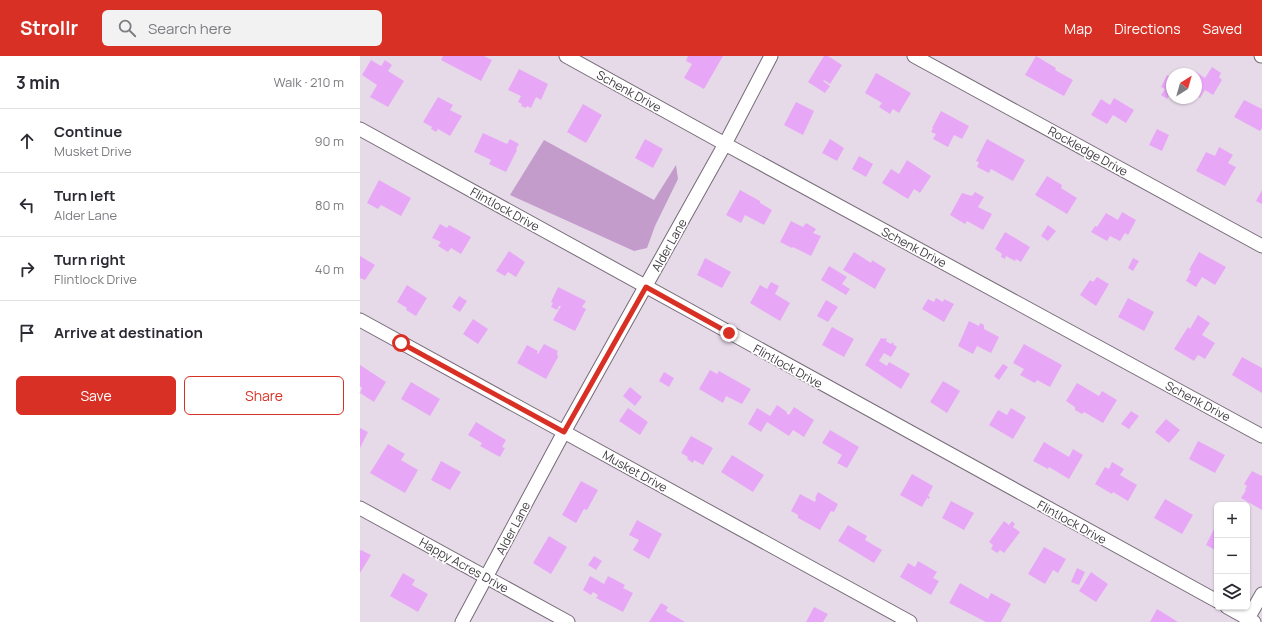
<!DOCTYPE html>
<meta charset="utf-8">
<style>
:root{--surface:#fff;--page:#f2f2f3;--text:#2b2b33;--muted:#7c7c81;--line:#e1e1e2;--accent:#d93025}
body{margin:0;font-family:Manrope,sans-serif;background:var(--page);color:var(--text)}
.controls{position:absolute;right:12px;bottom:12px;display:grid;overflow:hidden;border-radius:6px;box-shadow:0 1px 3px #0004}
.controls button{width:36px;height:36px;display:grid;place-items:center;padding:0;border:0;border-bottom:1px solid var(--line);background:var(--surface);color:var(--text);font:20px sans-serif}
.compass{position:absolute;left:806px;top:12px;width:36px;height:36px;border-radius:50%;background:var(--surface);box-shadow:0 1px 3px #0004;rotate:37deg}
.stop{position:absolute;width:12px;height:12px;margin:-9px;border:3px solid #d93025;border-radius:50%;background:#fff}
.stop.end{background:#d93025;border-color:#fff;box-shadow:0 1px 4px #0008}
.list{margin:0;padding:0;list-style:none}
h2{display:flex;justify-content:space-between;align-items:center;height:52px;margin:0;padding:0 16px;font-size:17px}
h2 small{font-size:13px;font-weight:400;color:var(--muted)}
.list li{display:grid;grid-template-columns:26px 1fr auto;gap:12px;align-items:center;box-sizing:border-box;height:64px;padding:0 16px;border-top:1px solid var(--line)}
.list b{display:block;font-size:15px;white-space:nowrap}
.list p{margin:0;font-size:13px;white-space:nowrap;color:var(--muted)}
.list em{font-size:13px;font-style:normal;color:var(--muted)}
.actions{display:flex;gap:8px;padding:12px 16px}
.actions a{flex:1;padding:9px 0;border:1px solid var(--accent);border-radius:6px;text-align:center;font-size:14px;color:var(--accent)}
.actions .main{background:var(--accent);color:#fff}
.icon{flex:none;width:22px;height:22px;fill:none;stroke:currentColor;stroke-width:2;stroke-linecap:round;stroke-linejoin:round}
.map{position:relative;flex:none;width:902px;height:566px;overflow:hidden}
header{display:flex;align-items:center;gap:24px;box-sizing:border-box;height:56px;padding:0 20px;background:var(--accent);color:#fff}
header strong{font-size:19px}
nav{display:flex;gap:22px;margin-inline-start:auto;font-size:14px}
.search{width:280px;height:36px;background:var(--page);display:flex;align-items:center;gap:10px;box-sizing:border-box;padding:0 14px;border-radius:6px;color:var(--muted);font-size:15px}
main{display:flex}
aside{flex:1;background:var(--surface)}
.map>svg:first-child{display:block}
</style>
<header>
<strong>Strollr</strong>
<div class="search"><svg class="icon" aria-label="search" viewBox="0 0 24 24"><circle cx="10" cy="10" r="6"/><path d="M15 15l6 6"/></svg>Search here</div>
<nav><a>Map</a><a>Directions</a><a>Saved</a></nav>
</header>
<main>
<aside>
<h2>3 min<small>Walk · 210 m</small></h2>
<ul class="list">
<li><svg class="icon" aria-label="ahead" viewBox="0 0 24 24"><path d="M12 20V5M6 11l6-6 6 6"/></svg><div><b>Continue</b><p>Musket Drive</p></div><em>90 m</em></li>
<li><svg class="icon" aria-label="left" viewBox="0 0 24 24"><path d="M17 20v-9H6M10 6l-5 5 5 5"/></svg><div><b>Turn left</b><p>Alder Lane</p></div><em>80 m</em></li>
<li><svg class="icon" aria-label="right" viewBox="0 0 24 24"><path d="M7 20v-9h11M14 6l5 5-5 5"/></svg><div><b>Turn right</b><p>Flintlock Drive</p></div><em>40 m</em></li>
<li><svg class="icon" aria-label="arrive" viewBox="0 0 24 24"><path d="M6 21V4h12l-3 4 3 4H6"/></svg><div><b>Arrive at destination</b></div></li>
</ul>
<div class="actions"><a class="main">Save</a><a>Share</a></div>
</aside>
<div class="map">
<svg width="902" height="566" viewBox="0 0 902 566">
<rect width="100%" height="100%" fill="#e6dae8"/>
<!-- green -->
<path fill="#c49ccc" d="M184,84l110,60 22,-35 2,14 -23,47 -8,22 -13,3 -124,-56z"/>
<!-- building -->
<path fill="#e8a7f6" d="M83,0h41l8,4 -11,21 -40,-21z
M328,0h35l-19,33 -20,-11 8,-14 -6,-3z
M464,0h4l14,9 -12,19 -6,-4 -1,1 7,5 -5,7 -17,-11z
M676,0l20,12 -1,2 18,10 -9,16 -39,-21z
M11,4l10,6 4,-6 7,5 -4,6 16,10 -16,26 -18,-10 7,-12 -15,-10z
M852,11l9,6 -2,4 3,3 -9,15 -8,-5 -5,8 -4,-2v-22h-4l3,-3 10,7z
M159,13l29,15 -7,16 -5,-3 -5,11 -4,-2 -1,2 -5,-2 1,-2 -4,-2 3,-6 -13,-6z
M516,17l35,20 -12,20 -6,-4 -3,5 -11,-7 3,-4 -17,-10z
M807,19l5,3v15l-1,-1 -4,7 -6,-4 4,-6 -4,-2z
M78,41l15,8 -3,5 12,6 -12,20 -12,-7 -2,3 -5,-3 1,-2 -9,-5z
M754,42l20,12 -8,13 -13,-8 -6,9 -16,-9 10,-16 9,6z
M884,44l18,9v19l-2,3 -26,-14z
M436,46l18,9 -11,24 -19,-10z
M223,48l19,11 -16,28 -19,-11z
M581,55l28,15 -7,13 -8,-4 -6,12 -15,-8 3,-5 -5,-2 2,-4h-1z
M797,73l12,6 -7,16 -13,-6z
M123,77l24,11 3,-5 9,5 -3,5 1,1 -11,22 -17,-8 2,-4 -17,-8z
M285,83l18,10 -10,19 -18,-10z
M470,83l14,9 -7,13 -15,-8z
M627,83l38,21 -12,21 -22,-12 -2,4 -12,-6 2,-5 -3,-1z
M859,91l14,8 -5,8 8,4 -11,19 -29,-15 10,-19 9,4z
M499,100l14,8 -7,13 -14,-8z
M547,104l24,16 -11,17 -6,-4 -6,10 -26,-16 9,-14 8,5z
M687,120l15,9 -1,3 16,10 -10,16 -32,-19z
M19,124l32,18 -10,18 -20,-11 -3,4 -11,-6z
M380,134l20,11v2l12,7 -8,15 -19,-10 -4,8 -15,-8z
M902,134v14l-6,-3z
M615,136l9,5 -6,10 14,7 -9,16 -16,-9 -2,3 -15,-9 12,-22 10,3z
M762,156l14,8 -8,15 -3,-2 -5,8 -10,-5 -3,5 -16,-9 4,-6 2,1 9,-14 12,7z
M431,165l12,6 3,-4 10,6 -3,4 8,3 -10,20 -18,-9 -1,1 -12,-6z
M80,168l7,4 2,-3 22,12 -10,17 -10,-6 -3,4 -10,-6 3,-4 -9,-4z
M688,169l8,6 -8,10 -7,-5z
M645,176l25,15 -9,15 -5,-3 -1,2 -9,-5 -1,3 -4,-2 1,-3 -7,-5z
M149,195l16,11 -9,15 -8,-5 -3,4 -9,-5z
M494,196l17,11 1,-3 14,9 -11,20 -32,-19z
M839,196l27,15 -11,18 -13,-8 -6,10 -10,-6 5,-10 -2,-1z
M0,200l15,9 -10,15 -5,-2z
M345,202l26,14 -9,16 -25,-13z
M773,202l6,3 -6,10 -5,-3z
M469,210l18,11 -5,7 8,5 -4,6 -25,-15z
M737,221l12,7 -13,22 -16,-11 10,-15 3,2z
M411,226l8,4 -4,8 15,9 -10,18 -30,-18 10,-18 7,4z
M47,229l20,13 -11,18 -10,-6 1,-2 -10,-6z
M198,231l28,14 -4,6 4,2 -11,22 -22,-11 8,-14h-2l-2,4 -6,-3 2,-4 -2,-1z
M99,240l8,5 -7,11 -8,-5z
M576,242l7,4 1,-3 10,5 -10,18 -22,-13 6,-10 6,3z
M768,242l26,14 -10,19 -26,-14z
M466,244l12,7 -10,15 -11,-6z
M838,259l12,8 -8,12 13,8 -10,16 -7,-4 -4,6 -20,-12 14,-22 2,2z
M113,263l15,10 -10,15 -15,-10z
M609,265l10,5 1,-3 4,2v4l15,8 -8,16 -14,-7 -4,8 -15,-8z
M472,271l22,12 -10,18 -22,-12z
M521,282l4,1v-1l2,1 -1,2 5,3 2,-2 1,1 -1,1 4,3 -6,10 -7,-4 -5,8 8,5 2,-4 21,12 -9,15 -36,-24z
M184,288l14,7 -1,2 1,4 -12,22 -29,-16 10,-18 11,6 -1,2 1,1z
M664,288l38,21 -12,22 -13,-7 -2,3 -15,-8 4,-6 -11,-6z
M882,301l20,11v25l-30,-18z
M643,308l5,3 -9,13 -5,-4z
M0,309l26,17 -12,20 -14,-9 2,-5 -2,-2z
M350,314l7,4 2,-3 32,18 -9,15 -16,-8 -3,7 -24,-14z
M304,316l10,6 -5,9 -10,-6z
M583,325l17,10 -13,22 -17,-11z
M51,326l29,17 -10,17 -29,-17z
M717,327l22,13 3,-5 15,9 -14,23 -19,-11 -2,2 -7,-4v-3l-9,-6z
M270,331l12,10 -7,9 -12,-10z
M417,349l10,7 -1,1 3,2 5,-8 20,13 -10,17 -11,-7 -4,6 -22,-14 -6,10 -13,-8 9,-16 13,8z
M268,352l20,14 -8,13 -21,-14z
M651,352l15,9 -13,22 -24,-14 9,-15 9,5z
M771,355l8,5 -10,13 -8,-5z
M806,363l14,11 -11,13 -14,-11z
M116,366l30,18 -4,7 3,1 -5,9 -20,-11 2,-3 -14,-8z
M0,372l8,4 -8,16z
M470,374l29,17 -12,21 -10,-5 5,-8 -20,-12z
M331,380l22,12 -10,17 -9,-5 -1,3 -6,-4 1,-2 -7,-4z
M838,385l27,14 -10,18 -26,-14z
M684,386l25,15 4,-8 10,6 -14,24 -20,-12 -1,2 -15,-8z
M28,388l17,10 -4,6 17,10 -13,23 -35,-20z
M372,399l32,20 -11,17 -32,-20z
M81,405l20,11 -11,18 -19,-10z
M752,406l12,7 -4,6 17,10 -9,16 -15,-9 -1,2 -17,-10 10,-17 4,2z
M892,415l10,5v34l-21,-12 5,-8 -1,-1 2,-3 -3,-2z
M552,418l21,12 -5,10 2,1 -1,2 -2,-1 -5,9 -22,-12z
M221,425l17,9 -11,20 -3,-1 -8,14 -14,-8z
M458,436l20,12 -4,8 -3,-1 -11,19 -22,-12v-3l-7,-4 9,-17 15,8 1,-3 -1,-1z
M805,443l28,16 -11,19 -28,-16z
M591,445l23,12 -10,17 -22,-12z
M277,464l25,14 -13,25 -16,-9 6,-10 -10,-5z
M644,465l5,4 3,-4 3,3 -2,3 7,5 -16,21 -4,-3 -3,3 -6,-4 2,-4 -4,-3z
M488,469l19,11 -2,4 17,10 -8,13 -36,-22z
M854,473l3,2v20l-11,-6z
M189,480l18,11 -16,27 -18,-11z
M684,491l22,12 -8,14 -5,-3 -8,14 -17,-10z
M1,494l10,5 -11,18v-22z
M234,500l8,5 -6,9 -8,-5z
M558,505l19,11 -4,6 6,3 -8,14 -31,-18 8,-14 7,4z
M717,512l8,4 -6,13 -8,-3z
M731,516l17,12 -12,18 -17,-11z
M43,517l12,7 -3,5 16,9 -10,18 -28,-16z
M230,520l14,8 4,-8 17,9 -2,3 10,5 -10,19 -27,-14 2,-3 -5,-3 -2,3 -8,-5z
M600,527l28,16 3,-6 20,11 -10,18h-15l-37,-19z
M301,547l7,4 -2,4 19,11h-36z
M454,551l14,7 -5,8h-17z
M797,553l21,13h-28z"/>
<g fill="none" stroke-linecap="round" stroke-linejoin="round">
<defs>
<path id="minor" d="M206,0l159,88 537,292
M554,0l348,190
M901,0h1
M0,73l857,472
M0,264l550,302
M0,452l208,114
M867,551l27,15
M102,566l102,-190 161,-288 46,-88
M886,566l16,-28"/>
</defs>
<!-- minor casing -->
<use href="#minor" stroke="#756a77" stroke-width="15"/>
<!-- minor -->
<use href="#minor" stroke="#fff" stroke-width="13"/>
</g>
<g fill="none" stroke-linecap="round" stroke-linejoin="round">
<!-- route -->
<path stroke="#d93025" stroke-width="5" d="M41,287l163,89 82,-145 83,46"/>
</g>
<g text-anchor="middle" dominant-baseline="central" stroke-width="3.5" stroke-linejoin="round" paint-order="stroke">
<!-- street labels -->
<g font-size="12" fill="#3f3a40" stroke="#fff">
<text transform="translate(269 35) rotate(29)">Schenk Drive</text>
<text transform="translate(728 95) rotate(29)">Rockledge Drive</text>
<text transform="translate(145 153) rotate(29)">Flintlock Drive</text>
<text transform="translate(309 189) rotate(-61)">Alder Lane</text>
<text transform="translate(554 191) rotate(28)">Schenk Drive</text>
<text transform="translate(428 310) rotate(29)">Flintlock Drive</text>
<text transform="translate(838 345) rotate(28)">Schenk Drive</text>
<text transform="translate(275 415) rotate(29)">Musket Drive</text>
<text transform="translate(712 466) rotate(29)">Flintlock Drive</text>
<text transform="translate(153 472) rotate(-62)">Alder Lane</text>
<text transform="translate(104 509) rotate(29)">Happy Acres Drive</text>
</g>
</g>
</svg>
<div class="controls">
<button>+</button>
<button>−</button>
<button><svg class="icon" aria-label="layers" viewBox="0 0 24 24"><path d="M12 4l9 5-9 5-9-5zM3 14l9 5 9-5"/></svg></button>
</div>
<svg class="compass" viewBox="-18 -18 36 36"><path d="M0-13l5 13h-10z" fill="#e53935"/><path d="M0 13l5-13h-10z" fill="#7c7c81"/></svg>
<div class="stop" style="left:41px;top:287px"></div>
<div class="stop end" style="left:369px;top:277px"></div>
</div>
</main>
